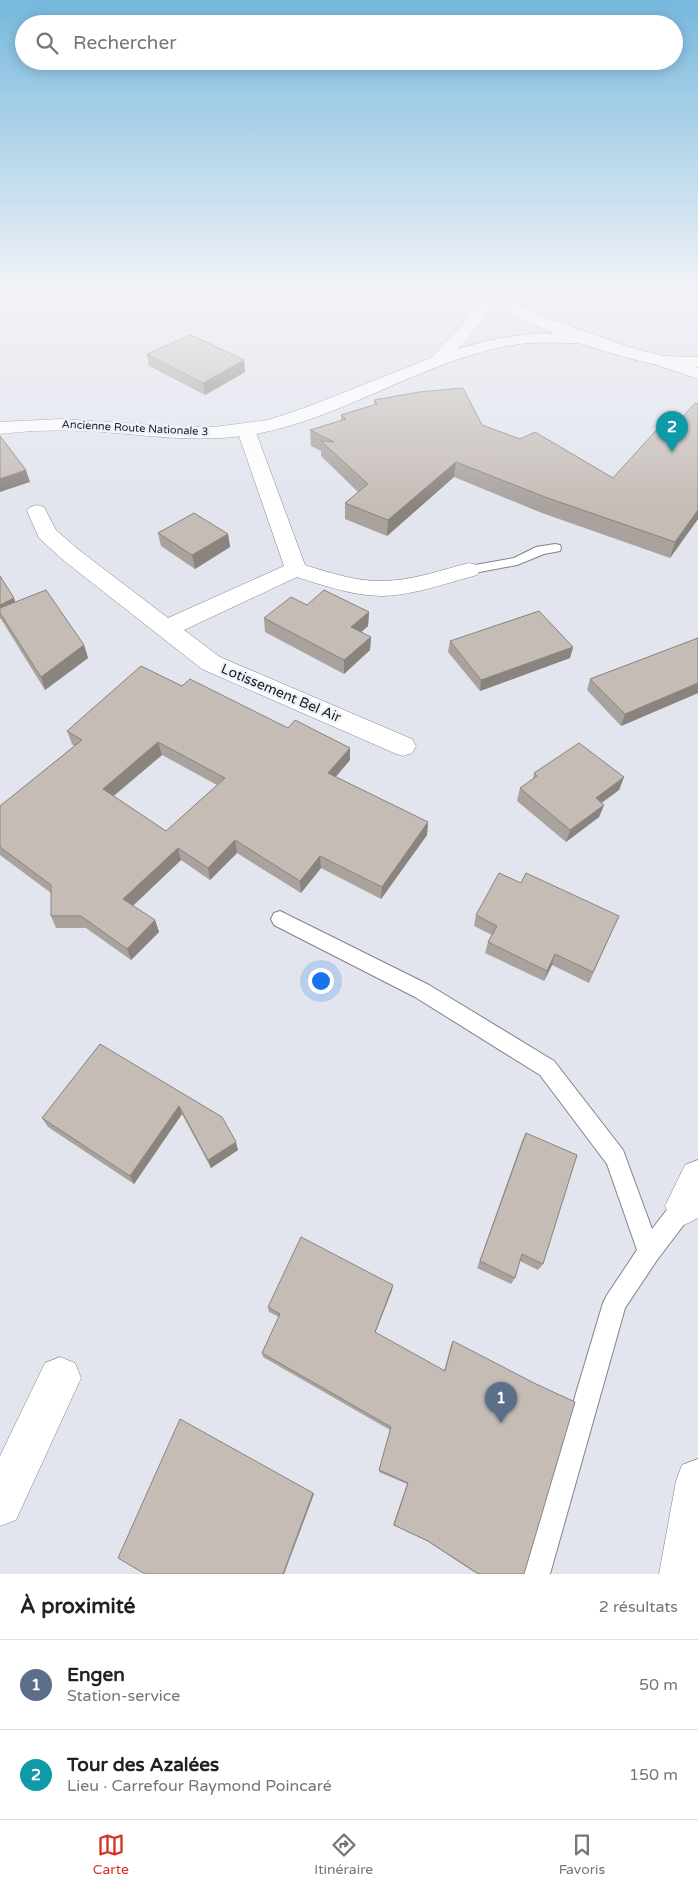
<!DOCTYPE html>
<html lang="fr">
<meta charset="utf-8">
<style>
:root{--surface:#fff;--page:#f6f6f6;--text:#222;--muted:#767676;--line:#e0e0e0;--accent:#d93025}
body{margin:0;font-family:"Varela Round",sans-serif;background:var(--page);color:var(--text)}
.you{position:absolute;left:320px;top:980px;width:18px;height:18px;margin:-12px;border:4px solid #fff;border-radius:50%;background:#1a73e8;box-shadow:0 0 0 8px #1a73e833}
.badge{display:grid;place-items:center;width:32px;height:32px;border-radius:50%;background:var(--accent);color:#fff;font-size:16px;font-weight:700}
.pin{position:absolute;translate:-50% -41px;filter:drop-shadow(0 1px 2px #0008)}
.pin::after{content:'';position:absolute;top:26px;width:18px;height:15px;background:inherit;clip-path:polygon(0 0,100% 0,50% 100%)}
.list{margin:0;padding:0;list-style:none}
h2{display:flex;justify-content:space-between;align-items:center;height:65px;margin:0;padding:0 20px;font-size:21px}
h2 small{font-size:16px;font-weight:400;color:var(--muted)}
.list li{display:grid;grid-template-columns:32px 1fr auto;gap:15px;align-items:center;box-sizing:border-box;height:90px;padding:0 20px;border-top:1px solid var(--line)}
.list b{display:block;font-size:19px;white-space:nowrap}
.list p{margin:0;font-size:16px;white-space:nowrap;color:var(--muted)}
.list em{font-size:16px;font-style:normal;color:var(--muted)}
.icon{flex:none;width:28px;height:28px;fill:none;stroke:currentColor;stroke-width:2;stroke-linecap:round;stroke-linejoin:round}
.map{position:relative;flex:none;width:698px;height:1574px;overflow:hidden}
.search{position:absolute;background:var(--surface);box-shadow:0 2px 12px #0003;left:15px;right:15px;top:15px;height:55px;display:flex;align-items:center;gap:12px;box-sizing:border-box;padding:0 18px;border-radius:28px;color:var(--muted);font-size:19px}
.sheet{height:245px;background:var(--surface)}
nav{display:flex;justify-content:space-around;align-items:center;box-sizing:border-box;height:70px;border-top:1px solid var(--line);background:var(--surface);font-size:14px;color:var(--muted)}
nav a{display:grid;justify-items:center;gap:2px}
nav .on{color:var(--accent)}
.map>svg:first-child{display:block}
</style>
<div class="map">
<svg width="698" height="1574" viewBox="0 0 698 1574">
<rect width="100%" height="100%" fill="#e2e4ee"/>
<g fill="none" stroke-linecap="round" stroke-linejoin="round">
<defs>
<path id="lane" d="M555,544l5,1 1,3 -1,3 -16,3 -27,11 -48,9 -7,-4 2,-3 50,-9 22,-11z
M280,911l149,74 125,76 69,89 29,79 24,-31 8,-3 8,3 3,8 -3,8 -35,46 -32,48 -75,266h-28l81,-271 4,-8 30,-45 -30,-86 -67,-89 -125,-78 -141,-72 -3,-6 3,-6z"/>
<path id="street" d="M246,424l7,2 2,4 50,135c25,8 50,16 76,16 30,0 60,-11 88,-18l8,2 3,5 -3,5c-31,8 -62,20 -94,21 -29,0 -58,-10 -86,-19l-113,53 36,27 192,82 4,7 -4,7 -9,3 -9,-3 -192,-84 -139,-109 -24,-22 -12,-27 3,-4 7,-2 7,2 12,23 23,20 89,68 116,-52 -47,-136 2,-4z
M60,1357l15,6 6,15 -65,142 -16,6v-70l45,-93z"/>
<path id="secondary" d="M493,288l5,4 -19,33 -21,24c47,-15 82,-17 131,-15l6,1 2,4 -2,4 -6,1c-25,-1 -51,-3 -76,1 -89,15 -167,72 -257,89 -55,10 -110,1 -165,-3 -31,-1 -61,-1 -91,3v-12l61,-3 123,8h30l54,-7 39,-13 124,-49 35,-38 18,-31z"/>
<path id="primary" d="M479,288h17l28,19 24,11 81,29 34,9 35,1v10c-11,1 -23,1 -34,-1 -42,-6 -161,-44 -185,-78z"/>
<path id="highway" d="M663,356l35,12v11l-41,-14 -3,-4 3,-4z
M698,1160v58l-14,7 -13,-6 -6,-13 20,-41z
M698,1459v115h-39l17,-93 6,-16z"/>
</defs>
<!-- lane casing -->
<use href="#lane" stroke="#81838c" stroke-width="2"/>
<!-- street casing -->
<use href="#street" stroke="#81838c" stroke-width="1"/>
<!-- secondary casing -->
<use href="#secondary" stroke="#81838c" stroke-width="1"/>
<!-- primary casing -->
<use href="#primary" stroke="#81838c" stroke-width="1"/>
<!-- highway casing -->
<use href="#highway" stroke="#81838c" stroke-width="1"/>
<!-- lane -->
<use href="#lane" fill="#fff" fill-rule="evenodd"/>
<!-- street -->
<use href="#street" fill="#fff" fill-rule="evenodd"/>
<!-- secondary -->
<use href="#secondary" fill="#fff" fill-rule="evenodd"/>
<!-- primary -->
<use href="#primary" fill="#fff" fill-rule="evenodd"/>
<!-- highway -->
<use href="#highway" fill="#fff" fill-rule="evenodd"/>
</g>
<!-- wall -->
<path fill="#a9a29d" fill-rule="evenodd" d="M147,354l97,6 1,12 -40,23 -56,-29z
M374,400l108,25 131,53 59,-49 26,-25v115l-28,39 -128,-45 -88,-36 -67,59 -42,-17v-16l13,-11 -37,-36v-5l-10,-5 -1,-16 31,-9v-6l33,-10z
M158,533l70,1 2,13 -35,22 -34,-23z
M0,576l15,26 69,43 4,13 -43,32 -44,-71h-1z
M307,605l62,7 -1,14 -7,6 10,5 -1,13 -26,24 -79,-42 -1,-14z
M698,638v55l-77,33 -34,-36 3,-11z
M450,641l123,6 -3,11 -90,33 -32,-39z
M182,686l106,42 62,20v12l-14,17 92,45 -1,13 -46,64 -60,-31 -20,25 -64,-40 -27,27 -29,-20 -48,46 22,14 4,12 -28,28 -45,-32h-30l-5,-12v-23l-51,-38v-49l74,-60 -2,-2 -5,-13zM162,755l55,30 -51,46 -52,-35z
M534,773l90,4 -5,13 -17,13 2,2 -5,12 -33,25 -49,-41 3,-13 13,-9z
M521,883l98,33 -30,67 -37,-18 -8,16 -59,-28 3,-11 4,-7 -18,-9 2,-11z
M100,1044l138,106 -27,18 -29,-54 -48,70 -86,-57 -6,-9z
M526,1133l17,131 -5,6 -18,-9 -5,17 -4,6 -34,-16 45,-127z
M392,1290l-17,43 69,38 7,-26 2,-4 28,233 -7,-2 -47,-31 -34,-16 14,-41 -28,-12 11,-42 -127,-73 -1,-4 17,-36 -10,-5 -1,-5z"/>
<!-- shaded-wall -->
<path fill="#8a847f" d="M244,360l1,12 -40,23 -2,-12z
M456,462l-2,15 -67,59 1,-16z
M26,470l4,12 -30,10v-13z
M698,510v9l-28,39 5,-16z
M228,534l2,13 -35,22 -3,-14z
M14,598l4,12 -18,3v-8z
M369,612l-1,14 -17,15v-14z
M371,637l-1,13 -26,24v-14z
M84,645l4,13 -43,32 -4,-13z
M573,647l-3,11 -90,33 1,-11z
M698,683v10l-77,33 4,-12z
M158,742l4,13 -55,46 -4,-12z
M350,748v12l-22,25v-12z
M624,777l-5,13 -28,20 5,-12z
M604,805l-5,12 -33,25 4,-12z
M428,822l-1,13 -46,64 1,-12z
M235,840l2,13 -27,27 -2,-12z
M178,848l3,12 -54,51 -4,-12z
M320,856l1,12 -20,25 -1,-12z
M155,920l4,12 -28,28 -4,-11z
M555,954l-3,11 -8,16 3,-10z
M179,1106l3,8 -48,70 -4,-8z
M236,1142l2,8 -27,18 -3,-8z
M393,1285l-1,5 -18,46 1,-4z
M313,1493l1,1 -30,80h-1z"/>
<!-- building -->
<path fill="#c5bcb6" stroke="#8a847f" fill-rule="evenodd" d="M191,335l53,25 -41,23 -56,-29z
M463,388l19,37 38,14 15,-7 78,46 48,-53 11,4 23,-26 3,1v106l-23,32 -130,-45 -89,-35 -68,58 -43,-17 23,-19 -47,-43 13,1 -24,-12 36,-11 -5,-4 36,-11 -3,-4 45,-8z
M0,436l26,34 -26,9z
M194,513l34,21 -36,21 -34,-22z
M0,576l14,22 -14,7z
M46,590l38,55 -43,32 -41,-64v-5z
M324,590l45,22 -18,15 20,10 -27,23 -80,-42 27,-21 16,8z
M539,611l34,36 -92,33 -31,-39z
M698,638v45l-73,31 -35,-35z
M141,666l41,20 8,-7 98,49 7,-8 55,28 -22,25 100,49 -46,65 -62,-31 -20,25 -65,-41 -27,28 -30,-20 -55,51 32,21 -28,29 -46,-33h-30v-31l-51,-38v-41l82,-66 -15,-9zM158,742l67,36 -59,53 -63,-42z
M579,743l45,34 -28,21 8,7 -34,25 -50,-42 17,-12 -3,-3z
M499,873l22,10 5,-10 93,43 -26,56 -38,-18 -8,17 -59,-29 9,-16 -21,-11z
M100,1044l122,73 14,25 -28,18 -29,-54 -49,70 -88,-58z
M526,1133l51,22 -34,109 -21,-10 -7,24 -35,-17z
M301,1237l92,48 -18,47 70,39 8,-30 81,42 41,19 -51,172h-43l-4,-1 -49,-32 -34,-16 14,-42 -29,-13 12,-43 -129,-74 18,-39 -12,-7z
M180,1419l133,74 -30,81h-138l-27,-16z"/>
<!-- sky -->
<linearGradient id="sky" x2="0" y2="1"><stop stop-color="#76b8dd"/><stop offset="0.57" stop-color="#f2f3f7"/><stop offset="1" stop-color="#f2f3f7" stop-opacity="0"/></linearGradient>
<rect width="698" height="508" fill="url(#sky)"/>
<g text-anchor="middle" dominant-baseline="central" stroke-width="5" stroke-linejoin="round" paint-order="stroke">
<!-- far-street labels -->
<g font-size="11" fill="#1d1e22" stroke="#eff2fb">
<text transform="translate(135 428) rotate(3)">Ancienne Route Nationale 3</text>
</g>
<!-- street labels -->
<g font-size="14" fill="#1d1e22" stroke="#eff2fb">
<text transform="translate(281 693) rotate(23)">Lotissement Bel Air</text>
</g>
</g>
</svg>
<div class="you"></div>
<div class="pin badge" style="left:501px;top:1423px;background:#5c6f8a">1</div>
<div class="pin badge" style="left:672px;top:452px;background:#0f9aa8">2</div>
<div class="search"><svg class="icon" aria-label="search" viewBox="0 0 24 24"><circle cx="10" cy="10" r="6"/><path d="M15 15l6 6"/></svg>Rechercher</div>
</div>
<section class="sheet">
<h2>À proximité<small>2 résultats</small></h2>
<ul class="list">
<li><span class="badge" style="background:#5c6f8a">1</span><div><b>Engen</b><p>Station-service</p></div><em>50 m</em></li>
<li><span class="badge" style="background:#0f9aa8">2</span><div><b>Tour des Azalées</b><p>Lieu · Carrefour Raymond Poincaré</p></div><em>150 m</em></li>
</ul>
</section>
<nav>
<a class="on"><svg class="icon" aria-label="map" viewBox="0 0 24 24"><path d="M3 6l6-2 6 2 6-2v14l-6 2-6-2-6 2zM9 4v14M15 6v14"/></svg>Carte</a>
<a><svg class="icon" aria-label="directions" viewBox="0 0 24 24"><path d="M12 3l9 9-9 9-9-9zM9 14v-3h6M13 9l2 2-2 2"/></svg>Itinéraire</a>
<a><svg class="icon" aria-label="saved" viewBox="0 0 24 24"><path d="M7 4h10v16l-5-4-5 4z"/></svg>Favoris</a>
</nav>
